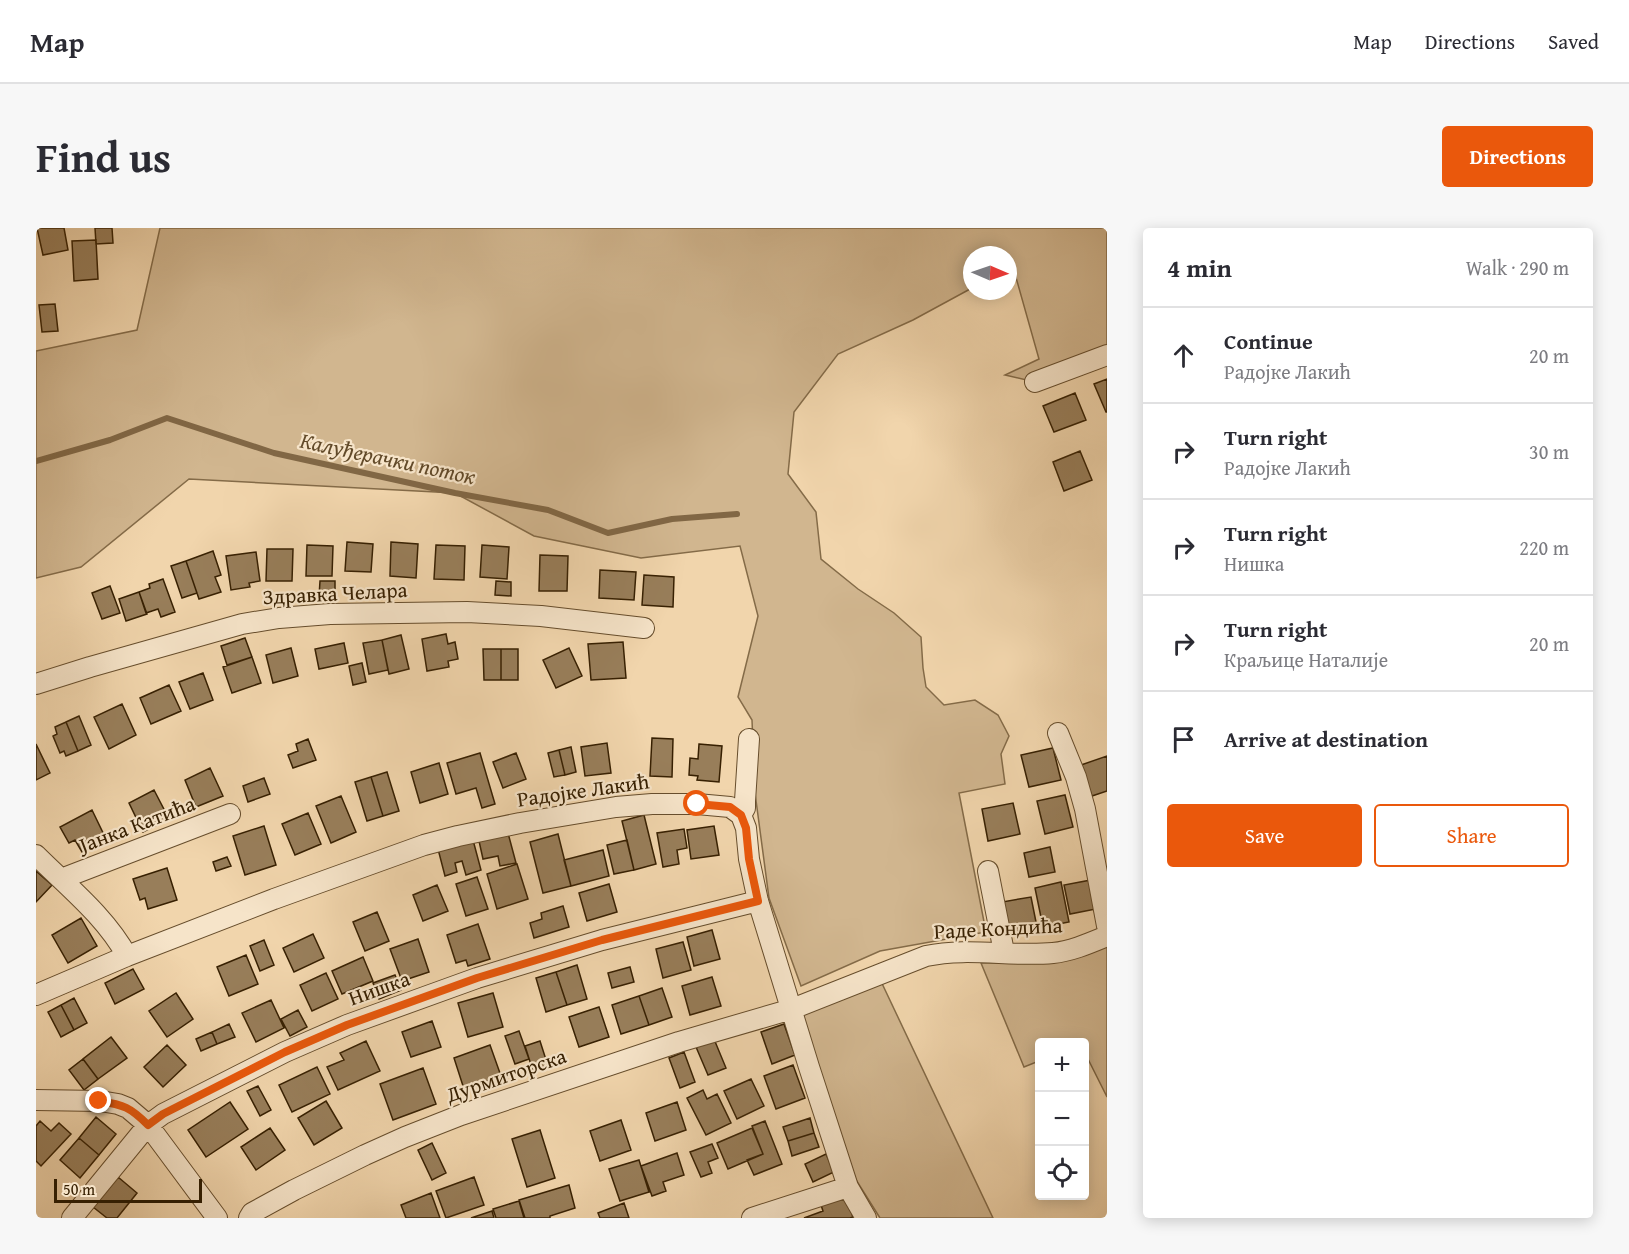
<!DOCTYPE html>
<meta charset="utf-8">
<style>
:root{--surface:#fff;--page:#f7f7f7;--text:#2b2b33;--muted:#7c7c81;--line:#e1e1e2;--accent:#ea580c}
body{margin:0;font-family:"Gentium Book Plus",serif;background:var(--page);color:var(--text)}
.controls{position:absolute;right:18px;bottom:18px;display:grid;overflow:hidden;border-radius:6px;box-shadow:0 3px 15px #0003}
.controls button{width:54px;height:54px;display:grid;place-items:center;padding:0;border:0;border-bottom:2px solid var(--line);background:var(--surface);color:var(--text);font:30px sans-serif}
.compass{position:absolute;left:927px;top:18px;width:54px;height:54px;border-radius:50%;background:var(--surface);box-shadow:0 3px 15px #0003;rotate:92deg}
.scale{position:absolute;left:18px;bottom:15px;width:148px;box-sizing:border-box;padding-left:6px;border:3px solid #372002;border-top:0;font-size:16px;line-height:21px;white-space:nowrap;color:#372002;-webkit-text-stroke:4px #f6e4c9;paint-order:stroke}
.stop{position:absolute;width:18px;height:18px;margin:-14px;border:4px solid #ea580c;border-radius:50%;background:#fff}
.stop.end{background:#ea580c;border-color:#fff;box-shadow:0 2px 6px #0008}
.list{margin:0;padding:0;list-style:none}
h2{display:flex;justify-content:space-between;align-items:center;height:78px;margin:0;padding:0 24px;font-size:26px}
h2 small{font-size:20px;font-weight:400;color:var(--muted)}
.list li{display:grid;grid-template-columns:39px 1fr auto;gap:18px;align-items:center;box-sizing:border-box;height:96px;padding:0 24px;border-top:2px solid var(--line)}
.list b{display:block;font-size:22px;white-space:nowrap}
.list p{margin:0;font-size:20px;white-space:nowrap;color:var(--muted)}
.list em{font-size:20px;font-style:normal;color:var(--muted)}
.actions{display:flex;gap:12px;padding:18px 24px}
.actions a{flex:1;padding:14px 0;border:2px solid var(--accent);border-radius:6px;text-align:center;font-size:21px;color:var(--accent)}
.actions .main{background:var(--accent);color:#fff}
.icon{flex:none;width:33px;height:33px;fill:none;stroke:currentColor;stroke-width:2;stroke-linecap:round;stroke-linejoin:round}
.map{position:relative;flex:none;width:1071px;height:990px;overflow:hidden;border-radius:6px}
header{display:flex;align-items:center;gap:36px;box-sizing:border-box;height:84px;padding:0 30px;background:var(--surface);border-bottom:2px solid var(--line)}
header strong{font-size:28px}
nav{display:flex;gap:33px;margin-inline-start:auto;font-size:21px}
.intro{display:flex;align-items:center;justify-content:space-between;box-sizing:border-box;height:144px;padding:0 36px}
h1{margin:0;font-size:42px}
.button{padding:15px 27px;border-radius:6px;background:var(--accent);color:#fff;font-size:21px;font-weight:700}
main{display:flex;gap:36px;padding:0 36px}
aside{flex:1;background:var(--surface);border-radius:6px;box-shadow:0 3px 15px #0003}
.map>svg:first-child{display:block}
</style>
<header>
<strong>Map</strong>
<nav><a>Map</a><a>Directions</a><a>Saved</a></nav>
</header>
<div class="intro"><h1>Find us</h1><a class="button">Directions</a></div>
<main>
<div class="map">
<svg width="1071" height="990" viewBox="0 0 1071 990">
<rect width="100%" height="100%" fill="#f1d5ac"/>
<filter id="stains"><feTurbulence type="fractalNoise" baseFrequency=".00333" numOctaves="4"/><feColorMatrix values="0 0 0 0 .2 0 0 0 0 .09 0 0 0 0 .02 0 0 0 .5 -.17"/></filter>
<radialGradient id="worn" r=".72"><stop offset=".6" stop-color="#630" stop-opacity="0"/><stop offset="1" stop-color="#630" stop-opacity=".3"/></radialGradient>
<!-- green -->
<path fill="#d1b68f" stroke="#846b48" stroke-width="1.5" d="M124,0h947v127l-72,27 -30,-7 34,-16 -26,-92 -5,2v-14h-36v33l-59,32 -75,34 -44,58 -6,62 28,38 5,47 37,30 36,24 27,24 2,31 3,19 18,18 31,-5 23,15 11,21 -8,18 4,30 -46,9 27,139 -106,19 -79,35 -32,-88 -14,-105 -3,-73 -14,-23 20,-81 -18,-70 -99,12 -107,-22 -79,-43 -266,-14 -108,88 -45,11v-227l101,-21z
M1071,708v161l-22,-44 -1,-11h-44l-1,19 -15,6 -43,-104 73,-1z
M842,747l115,243h-113l-27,-43 -61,-166z"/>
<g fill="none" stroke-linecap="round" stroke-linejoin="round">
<!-- stream -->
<path stroke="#816745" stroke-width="6" d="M0,233l74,-21 57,-22 107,35 181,40 93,17 60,23 64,-14 65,-5"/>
</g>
<!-- building -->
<path fill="#987e5a" stroke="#372002" stroke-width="1.5" d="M1,0h27l4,22 -25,5z
M59,0h17l1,15 -17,1z
M60,12l2,39 -24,2 -2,-40z
M19,76l3,27 -16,1 -3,-27z
M1071,151v33h-1l-12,-28z
M1039,165l11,27 -32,12 -11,-26z
M1044,223l12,29 -28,11 -11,-29z
M311,314l26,2 -2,28 -26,-1z
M355,314l27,2 -2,34 -26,-2z
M271,317l26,1 -1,30h-26z
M400,317l29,1 -1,34 -30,-1z
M446,317l27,2 -2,32 -27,-2z
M231,321h26l-1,32h-26z
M177,323l8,24 -6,2 6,15 -22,7 -13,-38z
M220,324l4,29 -11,2 1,4 -19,3 -5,-34z
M504,327l28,1 -1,35h-28z
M150,333l11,32 -15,5 -11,-32z
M564,342l36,2 -2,28 -35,-2z
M608,347l30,2 -1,30 -31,-2z
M127,351l12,33 -14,5 -3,-8 -12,4 -7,-21 11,-4 -1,-4z
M284,353h15v16h-16z
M460,353l15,1v14l-16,-1z
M74,358l10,27 -18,6 -10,-26z
M103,364l8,22 -21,7 -7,-22z
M410,406l2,10 7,-2 3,17 -10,2 1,6 -22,4 -5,-32z
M365,407l8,34 -20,5 -7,-34z
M209,410l7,19 -25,8 -6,-19z
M346,412l6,30 -19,4 -6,-31z
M587,414l3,36 -35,2 -3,-36z
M308,415l4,20 -29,6 -4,-20z
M255,420l7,28 -25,7 -7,-28z
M533,420l13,28 -26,12 -13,-28z
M447,421h18v31h-17z
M465,421h17v31h-17z
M216,429l9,26 -29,10 -9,-26z
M326,435l4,19 -13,3 -4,-19z
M167,445l10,27 -23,9 -11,-27z
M133,457l12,26 -30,13 -11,-26z
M86,476l14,31 -27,14 -15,-32z
M43,488l12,29 -13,6 -12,-29z
M30,494l12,29 -12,5 -2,-5 -4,2 -7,-17 4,-2 -2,-7z
M616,510l21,1 -1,38 -22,-1z
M272,511l8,21 -23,8 -5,-13 10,-4 -2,-7z
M571,515l4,30 -26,3 -4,-29z
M0,516l14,29 -14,7z
M663,516l23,2 -3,36 -22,-2 1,-4 -9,-1 1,-17 8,1z
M535,519l5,25 -11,3 -6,-25z
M1017,520l8,32 -32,7 -8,-32z
M523,522l6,25 -11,2 -6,-24z
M444,525l15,51 -13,4 -6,-20 -20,6 -9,-31z
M480,525l10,26 -23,9 -10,-26z
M1071,528v35l-15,5 -11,-31z
M403,535l9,31 -28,9 -9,-31z
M174,540l13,28 -27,11 -11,-27z
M351,544l12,39 -16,5 -12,-39z
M335,549l12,39 -16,5 -12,-39z
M228,550l6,16 -22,8 -5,-16z
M118,562l15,29 -26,13 -14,-29z
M1029,567l8,32 -28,7 -8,-33z
M305,568l15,36 -25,11 -15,-37z
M977,575l7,31 -32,7 -6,-32z
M56,582l14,29 -24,13 -7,-12 -6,3 -9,-16z
M272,585l13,31 -26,11 -13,-31z
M608,587l12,49 -22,6 -12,-49z
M228,598l12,39 -31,10 -12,-39z
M678,598l5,29 -28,4 -4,-29z
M648,601l3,19 -10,2 2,14 -16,3 -6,-34z
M472,605l8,30 -16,3 -2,-10 -15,3 -4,-18z
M522,606l13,52 -28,7 -13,-51z
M437,612l8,30 -15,5 -4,-14 -7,2 2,9 -12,4 -7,-27z
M591,612l7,30 -20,4 -7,-29z
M1014,619l5,25 -26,5 -5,-24z
M567,622l6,26 -38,10 -7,-26z
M191,629l4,9 -15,5 -3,-9z
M481,636l11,35 -31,10 -10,-35z
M131,640l10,32 -29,9 -3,-11 -5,2 -7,-21z
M0,643l16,14 -16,17z
M441,649l11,32 -22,7 -10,-32z
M1055,652l5,29 -26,5 -6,-29z
M1025,654l8,40 -26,5 -8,-39z
M573,656l8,28 -30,9 -8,-28z
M401,657l11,26 -25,10 -10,-26z
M995,669l6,30 -29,6 -6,-31z
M527,678l6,21 -35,11 -4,-15 12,-4 -1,-6z
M341,684l12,29 -24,10 -12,-29z
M45,690l16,28 -29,17 -16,-28z
M442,696l12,35 -22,7 -2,-6 -10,3 -9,-28z
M676,702l8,29 -26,7 -7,-29z
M277,706l11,24 -30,14 -11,-24z
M382,711l11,33 -27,9 -12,-32z
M228,712l10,25 -14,6 -10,-25z
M647,714l8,28 -28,8 -7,-29z
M210,727l12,29 -29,12 -12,-29z
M327,729l10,24 -31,13 -10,-23z
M541,737l10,34 -20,6 -11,-33z
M594,739l4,15 -22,6 -4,-15z
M97,741l11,20 -29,15 -10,-21z
M520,744l11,33 -21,7 -10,-34z
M290,745l12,26 -26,12 -12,-26z
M359,747l6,15 -22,9 -6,-16z
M676,749l9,29 -31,9 -8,-29z
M626,760l10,29 -23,8 -10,-29z
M140,765l17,26 -26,18 -18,-26z
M457,765l10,34 -35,10 -10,-34z
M603,768l10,29 -28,9 -9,-29z
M38,770l13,25 -13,7 -13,-25z
M235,772l13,28 -28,14 -14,-29z
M25,777l13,25 -13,7 -13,-25z
M563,779l10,30 -30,10 -10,-30z
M262,782l9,17 -17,9 -9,-17z
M396,793l9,26 -30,10 -9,-25z
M193,796l6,13 -18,7 -5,-12z
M748,796l11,31 -23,9 -11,-32z
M483,803l10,28 -14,5 -10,-28z
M176,804l5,12 -16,7 -5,-12z
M75,809l16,21 -29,21 -15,-20z
M678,811l12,29 -18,7 -12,-28z
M330,813l14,30 -42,19 -11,-23 17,-7 -4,-7z
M504,813l8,25 -15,5 -8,-25z
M131,817l19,20 -23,22 -19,-20z
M454,817l11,31 -37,13 -10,-31z
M648,824l11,30 -15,6 -11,-30z
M47,831l15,20 -14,11 -15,-20z
M757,837l12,33 -29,11 -12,-33z
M281,839l13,27 -38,18 -13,-27z
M387,840l13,36 -43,16 -13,-36z
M715,851l13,27 -27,13 -13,-28z
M222,858l13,24 -11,6 -13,-25z
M667,862l4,9 10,-5 14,29 -25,12 -19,-37z
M290,873l16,27 -28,17 -16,-27z
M194,874l18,27 -42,28 -18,-27z
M641,874l9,28 -31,11 -9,-28z
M60,889l20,17 -17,21 -20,-17z
M774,890l4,15 -26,8 -5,-14z
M585,892l10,30 -31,11 -10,-30z
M4,893l11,10 8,-8 12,11 -30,32 -5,-5v-35z
M729,893l17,43 -28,11 -7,-15 16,-6 -11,-28z
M234,900l15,22 -29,20 -15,-23z
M716,900l11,26 -35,15 -11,-26z
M504,902l15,48 -28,9 -15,-48z
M778,905l5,14 -27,9 -4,-15z
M43,910l20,17 -19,23 -20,-18z
M396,915l14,30 -14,7 -14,-30z
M676,916l6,14 -10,4 4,11 -11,4 -11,-25z
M641,925l7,22 -21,7 3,9 -14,5 -11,-30z
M790,926l8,18 -21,10 -8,-18z
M603,932l10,32 -29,9 -11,-32z
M82,949l19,16 -20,25h-10l-14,-11z
M438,949l10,28 -38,13 -10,-27z
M533,957l6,23 -25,8v2h-25l-6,-18z
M395,965l9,25h-34l-5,-13z
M810,968l7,21 -3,1h-46l19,-7 -2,-6z
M483,973l5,17h-28l-3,-9z
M588,975l5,15h-29l-2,-5z
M456,983l2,7h-23z"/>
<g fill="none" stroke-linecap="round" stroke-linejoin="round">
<defs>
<path id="minor" d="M999,154l72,-27
M0,456l54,-17 152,-43 37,-6 51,-4 137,-2 74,4 103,12
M1022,505l18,44 9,32 22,117
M705,587l4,-7v-7l4,-62
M0,627c32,32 69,61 91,101
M952,643l16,81
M25,651l169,-65
M0,767l91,-39 147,-57 150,-54 34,-9 62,-13 96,-16 36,-3h45l33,3 11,8 5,13 3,31 9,42 51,166 39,120 18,31
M0,872l64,1 18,3 10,4 20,17 69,93
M36,990l76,-93 15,-11 122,-62 62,-27 130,-47 125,-38 156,-39
M213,990l3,-5 42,-23 71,-35 40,-18 56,-22 218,-73 113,-33 134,-53c42,-9 85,1 127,-3 19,-2 37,-10 54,-17
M716,990l96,-31"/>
</defs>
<!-- minor casing -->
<use href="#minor" stroke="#664d2c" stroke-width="22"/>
<!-- minor -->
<use href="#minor" stroke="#f6e4c9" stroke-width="20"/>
</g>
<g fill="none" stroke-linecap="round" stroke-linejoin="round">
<!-- route -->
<path stroke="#ea580c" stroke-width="8" d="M63,873c25,4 31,6 49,24l15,-11 122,-62 62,-27 130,-47 125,-38 156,-39 -9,-42 -3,-31 -5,-13 -11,-8 -33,-3"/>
</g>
<g text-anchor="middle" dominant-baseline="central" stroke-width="4.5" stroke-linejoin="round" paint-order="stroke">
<!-- street labels -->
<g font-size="21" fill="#372002" stroke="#f6e4c9">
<text transform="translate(299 365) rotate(-3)">Здравка Челара</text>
<text transform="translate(547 562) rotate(-8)">Радојке Лакић</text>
<text transform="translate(101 596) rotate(-21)">Јанка Катића</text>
<text transform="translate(962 700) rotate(-3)">Раде Кондића</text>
<text transform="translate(343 760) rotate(-20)">Нишка</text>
<text transform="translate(470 847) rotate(-19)">Дурмиторска</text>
</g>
<!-- water labels -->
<g font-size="22" font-style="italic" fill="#624a29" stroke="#f6e4c9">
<text transform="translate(352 230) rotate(12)">Калуђерачки поток</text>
</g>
</g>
<rect width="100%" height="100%" filter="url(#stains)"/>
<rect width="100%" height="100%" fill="url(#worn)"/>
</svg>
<div class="controls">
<button>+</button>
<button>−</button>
<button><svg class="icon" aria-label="locate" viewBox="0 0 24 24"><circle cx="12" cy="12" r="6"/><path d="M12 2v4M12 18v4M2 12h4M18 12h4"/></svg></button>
</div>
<svg class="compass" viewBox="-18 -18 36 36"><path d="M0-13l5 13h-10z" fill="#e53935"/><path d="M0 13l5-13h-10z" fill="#7c7c81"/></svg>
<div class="scale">50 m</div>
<div class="stop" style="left:661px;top:576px"></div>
<div class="stop end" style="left:63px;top:873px"></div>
</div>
<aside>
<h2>4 min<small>Walk · 290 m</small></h2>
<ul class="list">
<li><svg class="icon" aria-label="ahead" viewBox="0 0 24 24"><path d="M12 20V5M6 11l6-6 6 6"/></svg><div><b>Continue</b><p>Радојке Лакић</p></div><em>20 m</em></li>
<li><svg class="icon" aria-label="right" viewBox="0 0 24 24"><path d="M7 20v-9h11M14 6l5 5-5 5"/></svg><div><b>Turn right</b><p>Радојке Лакић</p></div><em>30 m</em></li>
<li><svg class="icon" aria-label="right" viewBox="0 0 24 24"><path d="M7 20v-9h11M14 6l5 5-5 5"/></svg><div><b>Turn right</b><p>Нишка</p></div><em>220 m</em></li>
<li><svg class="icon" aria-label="right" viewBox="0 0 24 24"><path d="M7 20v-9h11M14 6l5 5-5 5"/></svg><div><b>Turn right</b><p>Краљице Наталије</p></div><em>20 m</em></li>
<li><svg class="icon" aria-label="arrive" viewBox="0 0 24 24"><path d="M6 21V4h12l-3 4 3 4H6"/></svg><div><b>Arrive at destination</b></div></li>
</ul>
<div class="actions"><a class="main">Save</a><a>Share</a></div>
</aside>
</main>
